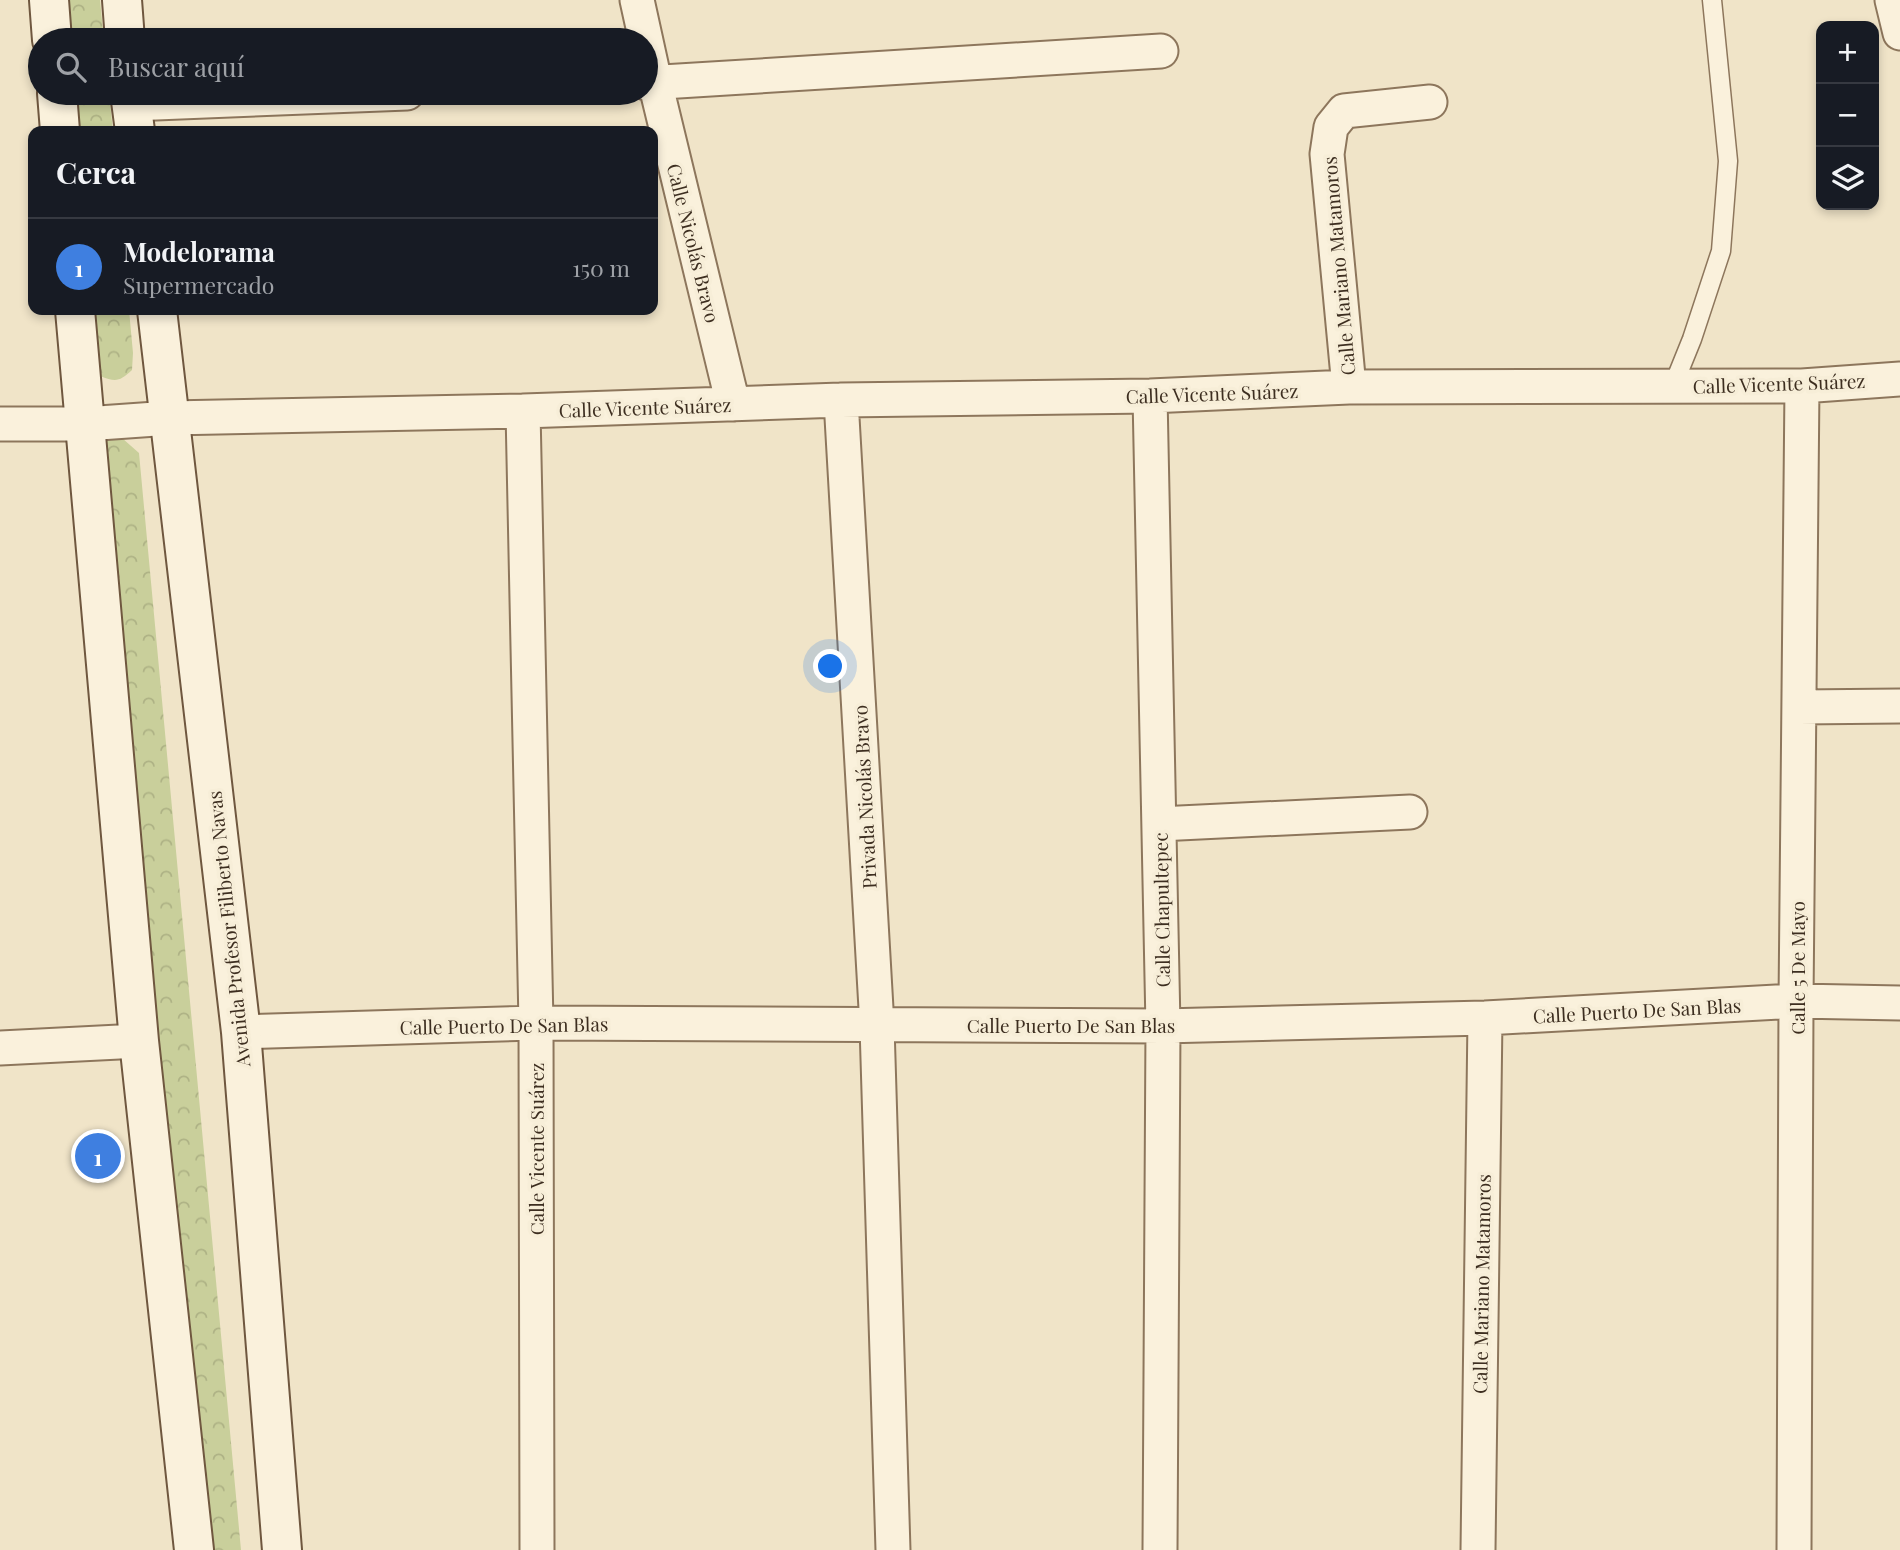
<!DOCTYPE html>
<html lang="es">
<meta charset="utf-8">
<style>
:root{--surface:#171b24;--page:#242831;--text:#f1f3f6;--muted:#9ea1a6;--line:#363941;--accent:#db2777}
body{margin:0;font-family:"Playfair Display",serif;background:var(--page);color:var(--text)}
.controls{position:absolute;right:21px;top:21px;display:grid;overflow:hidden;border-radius:14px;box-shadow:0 4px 10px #0003}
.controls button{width:63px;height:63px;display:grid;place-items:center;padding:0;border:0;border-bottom:2px solid var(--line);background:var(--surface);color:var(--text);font:35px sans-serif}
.you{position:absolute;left:831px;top:667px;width:24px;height:24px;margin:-18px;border:5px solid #fff;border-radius:50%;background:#1a73e8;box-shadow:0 0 0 10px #1a73e833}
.badge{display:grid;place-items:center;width:46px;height:46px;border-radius:50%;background:var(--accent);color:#fff;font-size:23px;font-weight:700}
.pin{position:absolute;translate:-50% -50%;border:4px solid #fff;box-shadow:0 2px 7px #0006}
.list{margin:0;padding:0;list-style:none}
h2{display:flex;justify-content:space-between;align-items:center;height:91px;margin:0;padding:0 28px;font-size:30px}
h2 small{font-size:23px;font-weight:400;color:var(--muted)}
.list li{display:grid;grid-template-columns:46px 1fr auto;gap:21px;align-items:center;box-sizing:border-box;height:98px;padding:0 28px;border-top:2px solid var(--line)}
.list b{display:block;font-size:26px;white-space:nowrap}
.list p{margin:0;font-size:23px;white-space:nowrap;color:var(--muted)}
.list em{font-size:23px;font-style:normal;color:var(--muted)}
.icon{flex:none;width:38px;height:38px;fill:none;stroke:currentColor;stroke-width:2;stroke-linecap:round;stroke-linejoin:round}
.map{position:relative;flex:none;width:1900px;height:1550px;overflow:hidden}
.search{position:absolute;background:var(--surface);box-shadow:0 4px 10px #0003;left:28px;top:28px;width:630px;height:77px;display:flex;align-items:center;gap:18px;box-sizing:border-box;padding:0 24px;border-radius:38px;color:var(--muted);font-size:26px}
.panel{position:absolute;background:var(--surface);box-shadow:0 4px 10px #0003;left:28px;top:126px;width:630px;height:189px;border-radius:14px}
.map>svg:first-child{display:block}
</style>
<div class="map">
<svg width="1900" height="1550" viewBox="0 0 1900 1550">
<defs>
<pattern id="forest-crowns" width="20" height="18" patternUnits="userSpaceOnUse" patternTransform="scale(1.75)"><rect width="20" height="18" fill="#c9cf9b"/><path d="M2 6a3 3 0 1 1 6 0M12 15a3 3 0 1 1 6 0" fill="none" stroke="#aeb285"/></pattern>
</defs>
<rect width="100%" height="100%" fill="#f0e4c8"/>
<!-- forest -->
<path fill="url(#forest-crowns)" d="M64,0h36l4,40h-36z
M73,93h36l4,38h-37z
M93,310h36l4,43 -1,17c-13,12 -16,12 -32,6z
M108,437l14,1 17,15 102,1097h-40l-101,-1104z"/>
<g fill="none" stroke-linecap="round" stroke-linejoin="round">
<defs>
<path id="service" d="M1673,386l19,-47 29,-88 7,-90 -16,-161"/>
<path id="minor" d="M637,0l18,82 78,322
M1892,0l8,33
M646,83l515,-32
M131,104l276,-11
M1349,387l-22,-233 4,-27 13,-16 86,-9
M1150,396l13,630 -3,524
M841,400l36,626 16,524
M523,411l13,612 1,527
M0,424h85l85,-6 353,-7 318,-11 309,-4 199,-9 453,-1 98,-7
M1799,707l101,-1
M1159,824l251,-12
M241,1032l295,-9 627,3 322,-8 311,-17 104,2
M0,1048l139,-7
M1478,1550l7,-532
M1794,1550l2,-549 6,-615"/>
<path id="secondary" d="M49,0l3,40
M122,0l3,40
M57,93l3,38
M130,93l5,38
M75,310l64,731 55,509
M157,310l84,722 41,518"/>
</defs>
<!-- service casing -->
<use href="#service" stroke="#8d765c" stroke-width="21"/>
<!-- minor casing -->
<use href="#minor" stroke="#8d765c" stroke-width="37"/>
<!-- secondary casing -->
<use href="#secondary" stroke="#6f573f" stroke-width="42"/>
<!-- service -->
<use href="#service" stroke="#faf1dc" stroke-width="18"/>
<!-- minor -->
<use href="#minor" stroke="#faf1dc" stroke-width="33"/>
<!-- secondary -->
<use href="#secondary" stroke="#faf1dc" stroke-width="38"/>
</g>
<g text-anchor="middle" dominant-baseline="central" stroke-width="7" stroke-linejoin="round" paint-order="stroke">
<!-- street labels -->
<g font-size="19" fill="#3d2e20" stroke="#f7eed8">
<text transform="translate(694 243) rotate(76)">Calle Nicolás Bravo</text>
<text transform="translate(1338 266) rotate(-95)">Calle Mariano Matamoros</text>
<text transform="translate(1779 383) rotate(-2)">Calle Vicente Suárez</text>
<text transform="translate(1212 393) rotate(-2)">Calle Vicente Suárez</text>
<text transform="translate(645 407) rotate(-2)">Calle Vicente Suárez</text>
<text transform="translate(864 797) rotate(-93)">Privada Nicolás Bravo</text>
<text transform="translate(1161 910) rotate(-91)">Calle Chapultepec</text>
<text transform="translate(228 929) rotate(-96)">Avenida Profesor Filiberto Navas</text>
<text transform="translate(1797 968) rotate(-90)">Calle 5 De Mayo</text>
<text transform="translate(1637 1010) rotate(-3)">Calle Puerto De San Blas</text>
<text transform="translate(504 1025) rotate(-1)">Calle Puerto De San Blas</text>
<text x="1071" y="1025">Calle Puerto De San Blas</text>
<text transform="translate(536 1149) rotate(-90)">Calle Vicente Suárez</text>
<text transform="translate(1481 1284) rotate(-89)">Calle Mariano Matamoros</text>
</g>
</g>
</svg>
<div class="controls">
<button>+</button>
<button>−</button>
<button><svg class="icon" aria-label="layers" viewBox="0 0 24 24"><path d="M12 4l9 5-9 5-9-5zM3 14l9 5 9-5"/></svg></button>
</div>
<div class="you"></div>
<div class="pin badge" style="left:98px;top:1156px;background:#3f7fe0">1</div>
<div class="search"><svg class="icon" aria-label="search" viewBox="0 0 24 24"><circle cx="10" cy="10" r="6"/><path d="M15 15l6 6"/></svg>Buscar aquí</div>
<section class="panel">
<h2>Cerca<small></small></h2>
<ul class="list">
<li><span class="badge" style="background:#3f7fe0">1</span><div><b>Modelorama</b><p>Supermercado</p></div><em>150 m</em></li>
</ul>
</section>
</div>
